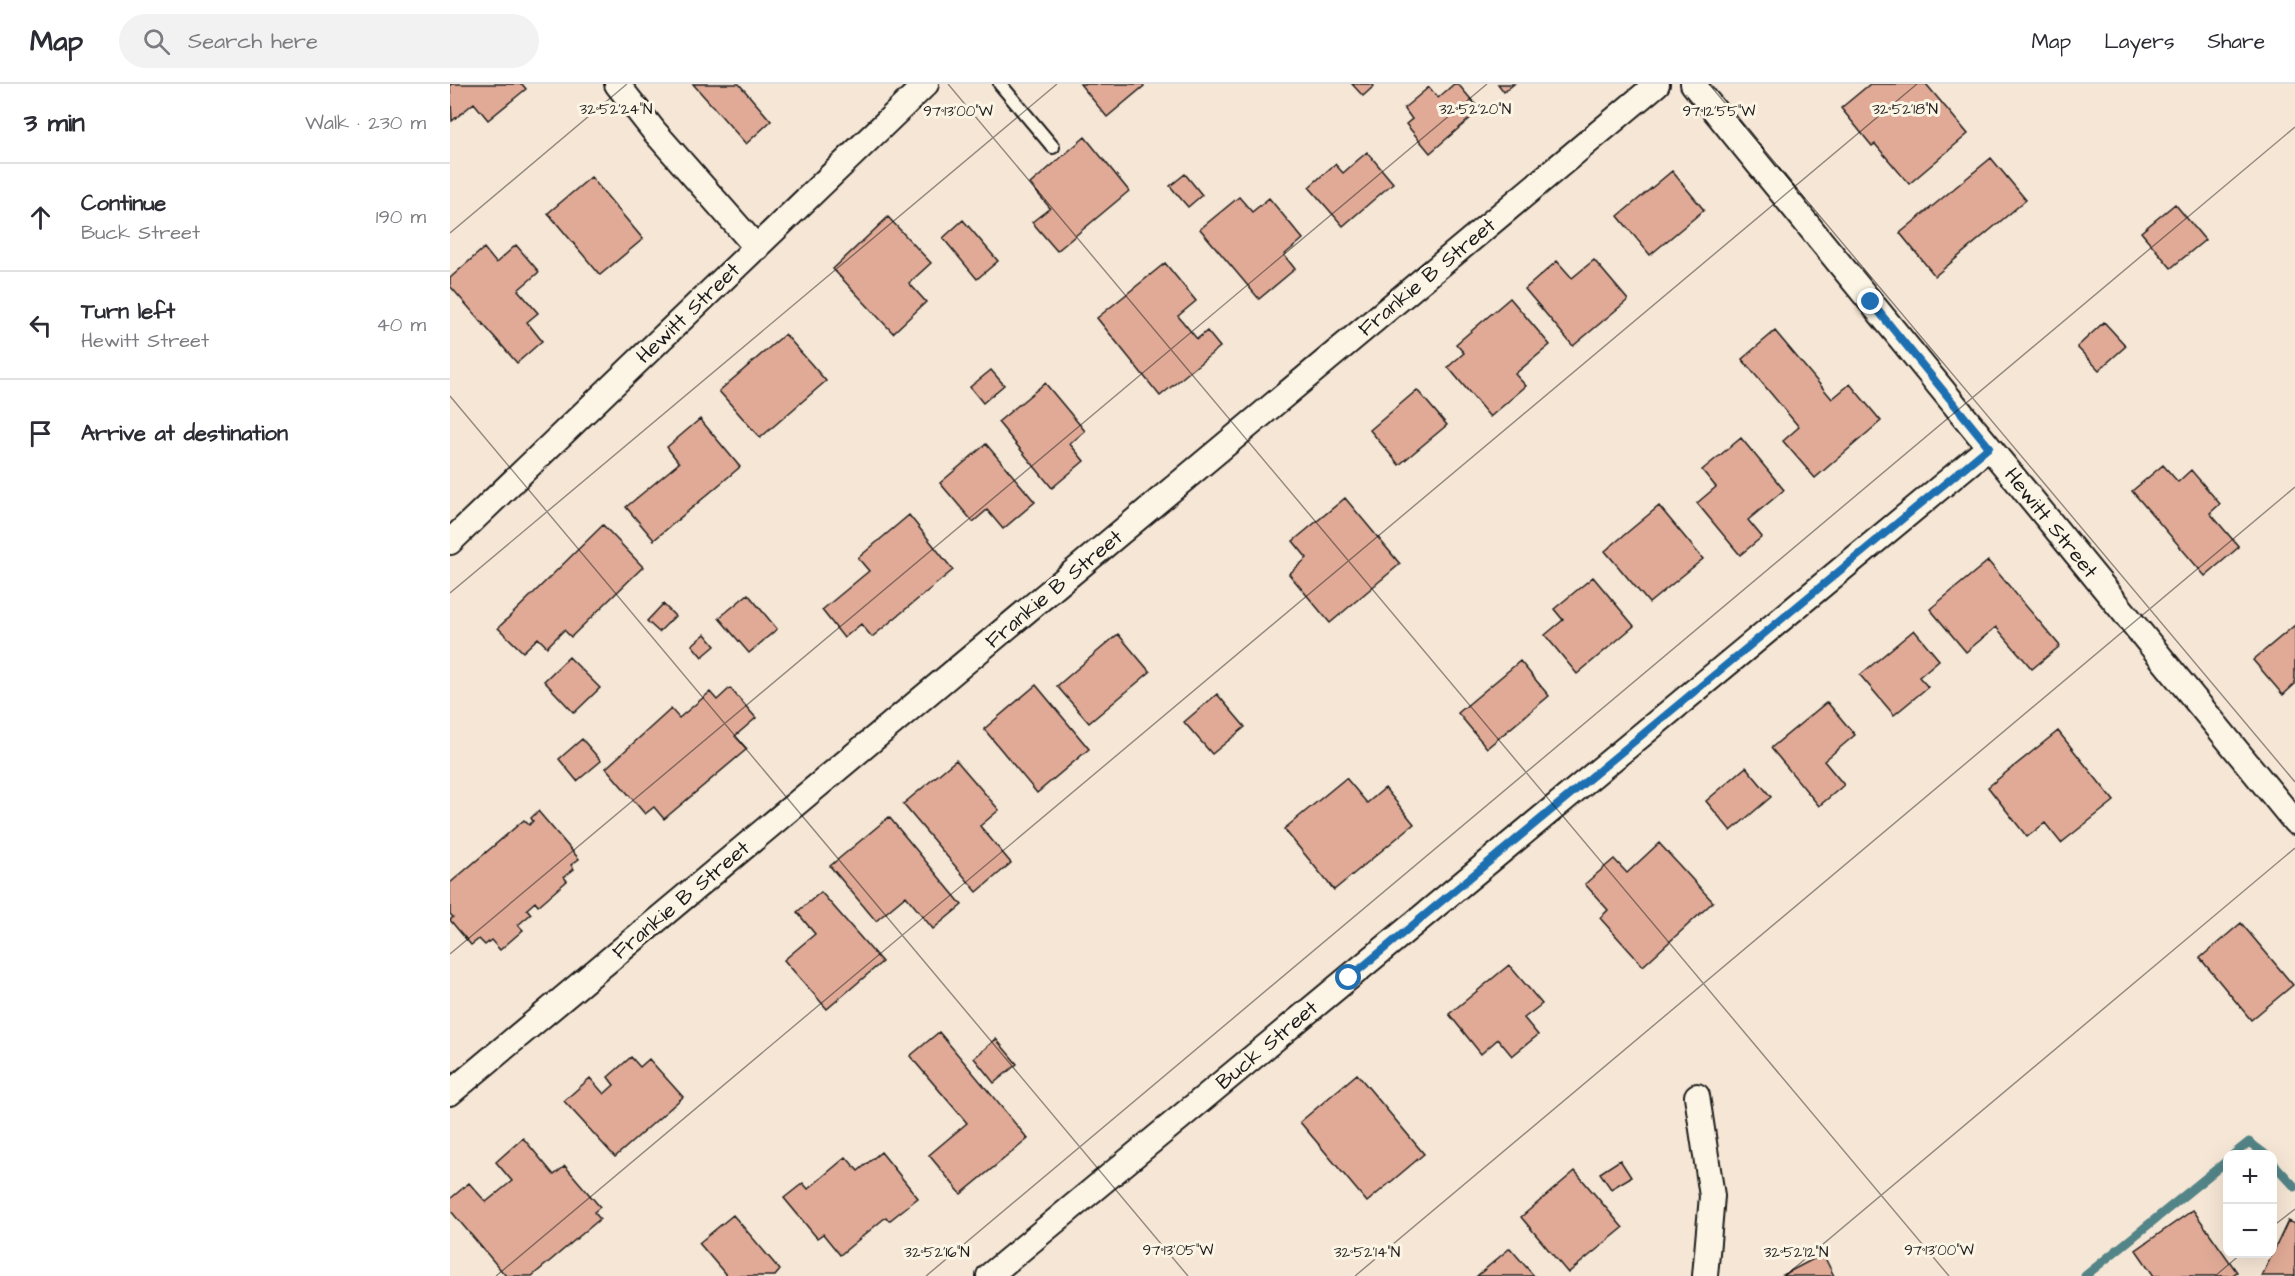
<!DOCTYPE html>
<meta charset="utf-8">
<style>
:root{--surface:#fff;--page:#f2f2f3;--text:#2b2b33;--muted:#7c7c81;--line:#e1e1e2}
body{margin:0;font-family:"Architects Daughter",sans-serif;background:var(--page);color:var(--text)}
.controls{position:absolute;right:18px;bottom:18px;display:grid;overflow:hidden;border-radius:12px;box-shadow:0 6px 24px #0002}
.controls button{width:54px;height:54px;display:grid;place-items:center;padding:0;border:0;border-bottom:2px solid var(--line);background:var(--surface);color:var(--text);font:30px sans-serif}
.stop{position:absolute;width:18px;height:18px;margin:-14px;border:4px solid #1f6fb2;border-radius:50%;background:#fff}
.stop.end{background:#1f6fb2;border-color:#fff;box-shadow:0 2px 6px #0008}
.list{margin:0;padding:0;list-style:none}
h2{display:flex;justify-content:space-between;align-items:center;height:78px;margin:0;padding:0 24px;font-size:26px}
h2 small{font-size:20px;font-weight:400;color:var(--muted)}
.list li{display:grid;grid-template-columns:39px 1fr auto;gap:18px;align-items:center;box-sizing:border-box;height:108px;padding:0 24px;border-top:2px solid var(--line)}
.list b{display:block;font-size:22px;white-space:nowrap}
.list p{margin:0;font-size:20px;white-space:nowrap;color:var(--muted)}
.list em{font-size:20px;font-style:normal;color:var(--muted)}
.icon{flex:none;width:33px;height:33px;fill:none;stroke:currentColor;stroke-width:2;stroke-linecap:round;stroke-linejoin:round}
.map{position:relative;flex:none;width:1845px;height:1192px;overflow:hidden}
header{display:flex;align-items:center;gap:36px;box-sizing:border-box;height:84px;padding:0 30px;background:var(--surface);border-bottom:2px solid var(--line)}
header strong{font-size:28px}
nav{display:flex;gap:33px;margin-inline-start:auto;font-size:21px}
.search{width:420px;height:54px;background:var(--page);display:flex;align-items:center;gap:15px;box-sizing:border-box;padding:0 21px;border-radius:33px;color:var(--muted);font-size:22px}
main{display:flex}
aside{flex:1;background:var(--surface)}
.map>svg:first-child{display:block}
</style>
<header>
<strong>Map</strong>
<div class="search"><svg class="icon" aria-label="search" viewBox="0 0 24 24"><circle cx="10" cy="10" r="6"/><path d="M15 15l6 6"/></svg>Search here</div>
<nav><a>Map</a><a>Layers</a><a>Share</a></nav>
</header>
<main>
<aside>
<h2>3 min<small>Walk · 230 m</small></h2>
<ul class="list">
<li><svg class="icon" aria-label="ahead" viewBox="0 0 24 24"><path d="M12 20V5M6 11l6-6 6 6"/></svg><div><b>Continue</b><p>Buck Street</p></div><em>190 m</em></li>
<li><svg class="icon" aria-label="left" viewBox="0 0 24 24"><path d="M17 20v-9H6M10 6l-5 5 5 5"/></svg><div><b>Turn left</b><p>Hewitt Street</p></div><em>40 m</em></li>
<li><svg class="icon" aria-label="arrive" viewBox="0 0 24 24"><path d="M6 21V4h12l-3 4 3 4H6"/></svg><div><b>Arrive at destination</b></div></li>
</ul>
</aside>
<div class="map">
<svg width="1845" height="1192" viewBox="0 0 1845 1192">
<rect width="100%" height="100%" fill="#f6e6d5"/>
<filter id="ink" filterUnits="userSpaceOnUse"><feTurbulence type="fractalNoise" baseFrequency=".0167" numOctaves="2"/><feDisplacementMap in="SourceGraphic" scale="12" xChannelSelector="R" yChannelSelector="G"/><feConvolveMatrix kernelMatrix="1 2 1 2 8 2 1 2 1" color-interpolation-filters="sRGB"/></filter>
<g filter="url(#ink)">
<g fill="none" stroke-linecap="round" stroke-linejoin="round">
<!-- stream -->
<path stroke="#538487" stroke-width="9" d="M1784,1070l15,-12 16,12
M1822,1078l23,25
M1635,1192l143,-116"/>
</g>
<!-- building -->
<path fill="#e0aa96" stroke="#1c1c1c" stroke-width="1.5" d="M0,0h72l4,5 -38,31 -14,-17 -22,18z
M243,0h46l32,37 -25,23z
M630,0h63l1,2 -37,31z
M902,0h20l2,2 -11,10z
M1004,0h4l22,26 -50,43 -24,-29 6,-5 -8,-11 25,-21 9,11z
M1048,0h16l-10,8z
M1420,0h56l42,50 -59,50 -34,-40 -3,2 -31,-38z
M635,53l44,54 -72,60 -25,-29 18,-14 -20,-24z
M917,68l26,31 -50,43 -34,-39 26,-23 8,9z
M1541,74l35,42 -91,76 -35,-43z
M1222,87l32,39 -54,45 -32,-39z
M735,90l17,21 -14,12 -18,-21z
M141,93l52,62 -43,36 -52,-62z
M789,113l13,15 17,-14 34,41 -19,16 11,14 -36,30 -59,-70z
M1725,120l30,36 -34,28 -30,-36z
M438,133l43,46 -22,20 17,19 -33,31 -60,-64z
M513,136l35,41 -21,18 -34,-41z
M66,161l23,27 -21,18 20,23 -11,9 15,19 -25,22 -67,-77v-8l34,-30 12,15z
M1144,176l34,40 -55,46 -48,-57 32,-28 15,17z
M715,179l31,38 -18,15 19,23 10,-8 13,16 -60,49 -63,-78z
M1060,214l40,47 -35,29 11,12 -36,31 -42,-50 16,-14 -8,-9z
M1654,238l22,24 -27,24 -22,-23z
M1325,247l57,68 18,-15 31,37 -66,57 -32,-37 16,-14 -57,-68z
M335,250l41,47 -66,57 -41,-47z
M541,286l13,15 -21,18 -13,-16z
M595,299l40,48 -15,13 14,17 -32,27 -54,-66z
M967,306l30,35 -48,40 -29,-35z
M250,335l40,48 -86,73 -28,-33 53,-44 -12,-16z
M1291,354l43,52 -36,30 14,17 -22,18 -43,-52 19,-16 -14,-17z
M536,360l49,58 -32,27 -16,-19 -14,12 -33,-39z
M1713,381l15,17 13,-12 29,34 -10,9 29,34 -34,29 -73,-85z
M895,414l55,66 -70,59 -41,-49 18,-16 -14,-17z
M1209,422l44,53 -54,44 -44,-52z
M459,431l44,55 -81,67 -11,-13 -17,14 -22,-28 47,-39 -11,-13z
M153,441l40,42 -72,70 -7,-7 -17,17 -9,-9 -15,14 -25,-24z
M1538,477l72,85 -28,23 -36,-42 -30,25 -36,-43z
M1143,493l41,49 -57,48 -32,-39 18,-15 -9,-11z
M298,510l29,35 -28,24 -30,-35z
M213,520l12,12 -16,16 -12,-11z
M1845,541v59l-12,11 -30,-35z
M1464,546l25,30 -20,17 9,10 -34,28 -34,-40z
M255,550l10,12 -13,11 -10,-12z
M668,550l32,38 -61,51 -32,-37z
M119,573l31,31 -26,25 -30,-32z
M1070,577l29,35 -62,52 -29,-35z
M586,601l53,64 -52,44 -53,-64z
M280,604l26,30 -21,18 12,13 -83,70 -10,-12 -9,7 -39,-46 65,-59 8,9 31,-26 7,8z
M767,610l28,33 -33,27 -28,-32z
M1377,618l28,33 -31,26 20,24 -25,21 -48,-58z
M1608,647l56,70 -53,42 -16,-20 -18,14 -39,-50z
M132,655l19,22 -24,20 -18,-22z
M506,676l43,50 -19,16 31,37 -34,29 -74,-88z
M1296,683l25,30 -40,34 -25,-30z
M896,694l21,25 18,-15 29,36 -80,66 -50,-61z
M88,727l41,48 -8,6 3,4 -10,8 3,4 -29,25 -3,-4 -8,7 4,5 -13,11 5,5 -23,20 -9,-10 -6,5 -6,-6 -8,6 -21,-25 3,-3 -3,-3v-31l74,-63 5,5 4,-4 -2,-3z
M439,733l73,88 -29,24 -27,-33 -30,25 -46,-55z
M1209,759l54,59 -70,64 -43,-48 8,-8 -23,-26 29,-25 13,14z
M371,808l61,70 -55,47 -43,-49 31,-26 -18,-22z
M1791,839l52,62 -42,35 -51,-62z
M1059,881l33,39 -18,14 14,17 -26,21 -14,-17 -17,15 -32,-40z
M489,948l89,107 -67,55 -32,-39 38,-32 -57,-67z
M546,955l21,25 -23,19 -20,-25z
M181,973l9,10 9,-8 34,38 -68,60 -51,-56 26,-23 14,16 10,-9 -6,-8z
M907,990l67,80 -57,48 -67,-80z
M73,1054l31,37 11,-9 35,41 -6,5 6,7 -68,57h-26l-56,-66v-11l19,-16 17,19 26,-21 -16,-19z
M431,1068l37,46 -29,23 -3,-4 -46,38 -17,-21 -6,4 -33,-40 19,-15 5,6 38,-32 12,14z
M1170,1076l11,17 -20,12 -11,-16z
M1125,1087l48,57 -55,45 -47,-56z
M1743,1126l44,62 -6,4h-77l-18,-26z
M283,1131l47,55 -5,6h-48l-28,-33z
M1838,1137l7,3v52h-33z
M1060,1164l24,28h-57z
M1373,1170l11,22h-53z"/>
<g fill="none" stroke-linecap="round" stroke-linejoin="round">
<defs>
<path id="service" d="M550,0l53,63"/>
<path id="minor" d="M167,0l37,47 103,117
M1243,0l602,738
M0,458l476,-458
M0,1009l1207,-1009
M1247,1012l15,100 -7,80
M539,1192l1000,-829"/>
</defs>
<!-- service casing -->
<use href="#service" stroke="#1c1c1c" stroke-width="16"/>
<!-- minor casing -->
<use href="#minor" stroke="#1c1c1c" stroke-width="28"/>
<!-- service -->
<use href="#service" stroke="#fcf5e5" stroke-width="12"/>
<!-- minor -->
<use href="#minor" stroke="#fcf5e5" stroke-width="24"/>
</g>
</g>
<g fill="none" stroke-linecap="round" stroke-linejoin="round" filter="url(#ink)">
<!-- route -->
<path stroke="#1f6fb2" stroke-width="8" d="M899,894l640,-531 -118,-145"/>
</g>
<!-- ticks -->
<path fill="none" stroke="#1c1c1c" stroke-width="1.5" stroke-opacity="0.45" d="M498,0l1001,1192M1259,0l586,698M0,149l177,-149M0,312l738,880M0,509l607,-509M0,870l1037,-870M1822,1143l23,-18M46,1192l1421,-1192M476,1192l1369,-1149M905,1192l940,-789M1335,1192l510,-428M1765,1192l26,-22"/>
<g text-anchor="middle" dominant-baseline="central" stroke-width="6" stroke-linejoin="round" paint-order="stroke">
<!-- street labels -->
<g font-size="21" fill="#1c1c1c" stroke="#fcf5e5">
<text transform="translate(977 193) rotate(-40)">Frankie B Street</text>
<text transform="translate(238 229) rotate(-44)">Hewitt Street</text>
<text transform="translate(1601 439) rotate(51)">Hewitt Street</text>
<text transform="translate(604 505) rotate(-40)">Frankie B Street</text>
<text transform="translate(231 816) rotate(-40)">Frankie B Street</text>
<text transform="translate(817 961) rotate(-40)">Buck Street</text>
</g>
</g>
<g font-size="15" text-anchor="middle" fill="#1c1c1c" stroke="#fcf5e5" stroke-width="6" stroke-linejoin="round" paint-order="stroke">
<text x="166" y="30">32°52'24"N</text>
<text x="1025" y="30">32°52'20"N</text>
<text x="1455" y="30">32°52'18"N</text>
<text x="1269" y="32">97°12'55"W</text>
<text x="508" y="32">97°13'00"W</text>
<text x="728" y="1171">97°13'05"W</text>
<text x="1489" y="1171">97°13'00"W</text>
<text x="487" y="1173">32°52'16"N</text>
<text x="917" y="1173">32°52'14"N</text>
<text x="1346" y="1173">32°52'12"N</text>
</g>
</svg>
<div class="controls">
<button>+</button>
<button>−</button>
</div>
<div class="stop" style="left:899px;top:894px"></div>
<div class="stop end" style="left:1421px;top:218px"></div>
</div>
</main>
